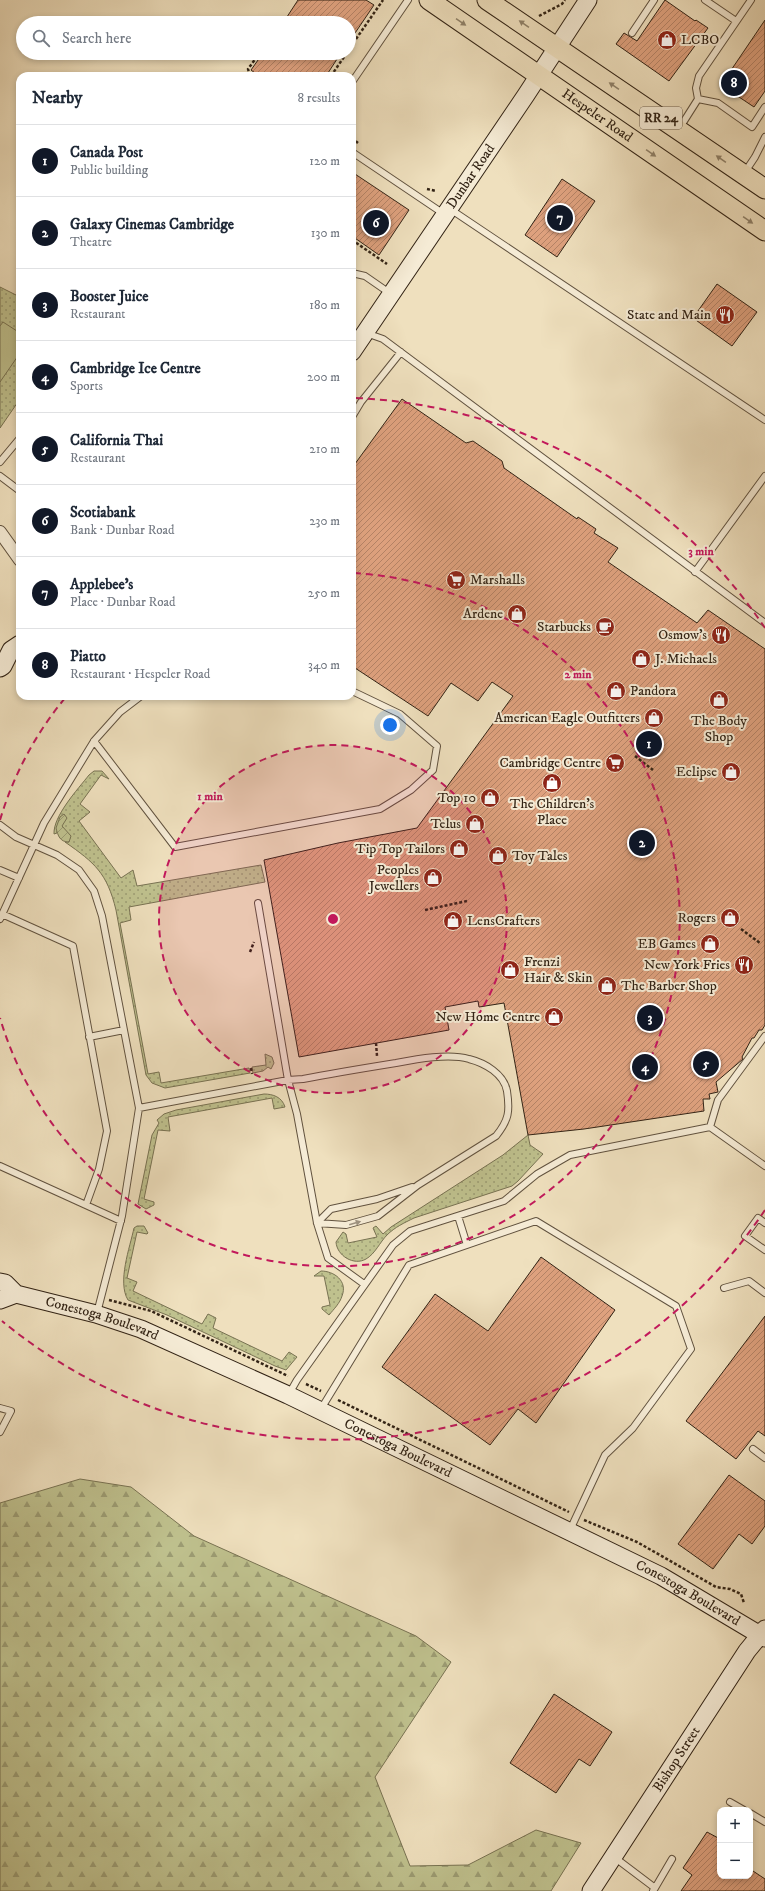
<!DOCTYPE html>
<meta charset="utf-8">
<style>
:root{--surface:#fff;--page:#f6f6f7;--text:#1f2937;--muted:#747a83;--line:#e0e1e3;--accent:#111827}
body{margin:0;font-family:"IM FELL DW Pica",serif;background:var(--page);color:var(--text)}
.controls{position:absolute;right:12px;bottom:12px;display:grid;overflow:hidden;border-radius:8px;box-shadow:0 2px 6px #0003}
.controls button{width:36px;height:36px;display:grid;place-items:center;padding:0;border:0;border-bottom:1px solid var(--line);background:var(--surface);color:var(--text);font:20px sans-serif}
.you{position:absolute;left:390px;top:725px;width:14px;height:14px;margin:-10px;border:3px solid #fff;border-radius:50%;background:#1a73e8;box-shadow:0 0 0 6px #1a73e833}
.badge{display:grid;place-items:center;width:26px;height:26px;border-radius:50%;background:var(--accent);color:#fff;font-size:13px;font-weight:700}
.pin{position:absolute;translate:-50% -50%;border:2px solid #fff;box-shadow:0 1px 4px #0006}
.list{margin:0;padding:0;list-style:none}
h2{display:flex;justify-content:space-between;align-items:center;height:52px;margin:0;padding:0 16px;font-size:17px}
h2 small{font-size:13px;font-weight:400;color:var(--muted)}
.list li{display:grid;grid-template-columns:26px 1fr auto;gap:12px;align-items:center;box-sizing:border-box;height:72px;padding:0 16px;border-top:1px solid var(--line)}
.list b{display:block;font-size:15px;white-space:nowrap}
.list p{margin:0;font-size:13px;white-space:nowrap;color:var(--muted)}
.list em{font-size:13px;font-style:normal;color:var(--muted)}
.icon{flex:none;width:22px;height:22px;fill:none;stroke:currentColor;stroke-width:2;stroke-linecap:round;stroke-linejoin:round}
.map{position:relative;flex:none;width:765px;height:1891px;overflow:hidden}
.search{position:absolute;background:var(--surface);box-shadow:0 2px 6px #0003;left:16px;top:16px;width:340px;height:44px;display:flex;align-items:center;gap:10px;box-sizing:border-box;padding:0 14px;border-radius:22px;color:var(--muted);font-size:15px}
.panel{position:absolute;background:var(--surface);box-shadow:0 2px 6px #0003;left:16px;top:72px;width:340px;height:628px;border-radius:12px}
.map>svg:first-child{display:block}
</style>
<div class="map">
<svg width="765" height="1891" viewBox="0 0 765 1891">
<defs>
<pattern id="grass-dots" width="8" height="8" patternUnits="userSpaceOnUse"><rect width="8" height="8" fill="#bfc18e"/><path d="M2 2h.1M6 6h.1" fill="none" stroke="#9c9c73" stroke-width="1.8" stroke-linecap="round"/></pattern>
<pattern id="forest-firs" width="22" height="20" patternUnits="userSpaceOnUse"><rect width="22" height="20" fill="#bfc18e"/><path d="M5 1l3.5 6h-7zM16 11l3.5 6h-7z" fill="#9c9c73"/></pattern>
<pattern id="garden-furrows" width="10" height="10" patternUnits="userSpaceOnUse"><rect width="10" height="10" fill="#bfc18e"/><path d="M-1 1l2-2M0 10L10 0M9 11l2-2" fill="none" stroke="#9c9c73"/></pattern>
<pattern id="building-hatch" width="6" height="6" patternUnits="userSpaceOnUse"><rect width="6" height="6" fill="#dea17e"/><path d="M-1 1l2-2M0 6l6-6M5 7l2-2" fill="none" stroke="#b58366"/></pattern>
</defs>
<rect width="100%" height="100%" fill="#efe0be"/>
<filter id="stains"><feTurbulence type="fractalNoise" baseFrequency=".005" numOctaves="4"/><feColorMatrix values="0 0 0 0 .2 0 0 0 0 .09 0 0 0 0 .02 0 0 0 .5 -.17"/></filter>
<radialGradient id="worn" r=".72"><stop offset=".6" stop-color="#630" stop-opacity="0"/><stop offset="1" stop-color="#630" stop-opacity=".3"/></radialGradient>
<!-- grass -->
<path fill="url(#grass-dots)" stroke="#787252" d="M0,287l20,10v102l-20,29z
M94,771h8l7,8 -8,-4 -21,29 10,8 -11,9 42,57 12,-8 4,16 124,-21 4,17 -136,25 2,13 -11,3 28,151 11,-2 2,11 88,-15 1,5 -85,15 -13,-5 -6,-8 -30,-165c-9,-37 -21,-47 -51,-68h4l-7,-16 -5,5v2l-3,1c-1,-18 24,-45 35,-59z
M265,1054l7,3 2,6 -3,6 -3,-2 -5,4 -10,2 -1,-6 14,-2z
M264,1094c9,0 18,3 21,13l-11,2 -2,-11 -104,19 2,14 -12,-1 -14,69 10,3v3l-8,4 -8,-5 14,-69 7,-12 -2,-3 7,-6 12,-4z
M528,1135l2,10 13,9 -25,27 -6,5 -98,32c-10,5 -19,9 -27,17 -7,7 -12,19 -21,24 -12,7 -29,-3 -30,-17l7,-10 3,2 2,9 29,-6 -4,-9 3,-2 7,8 8,-7 112,-72z
M137,1226h7l4,7 -1,1 -10,-2 -10,46 10,4 -4,9 69,33 6,-10 8,4 -3,10 69,33 7,-9 8,5 -11,13 -11,-4 -108,-51 -39,-15c-11,-18 2,-53 6,-72z
M321,1271c13,0 27,10 21,25 -2,7 -8,13 -13,19l-7,-6v-2l8,-2 -6,-29h-10z"/>
<!-- forest -->
<path fill="url(#forest-firs)" stroke="#787252" d="M80,1479l51,8 63,49 222,100 35,26 -76,115 35,89 58,-1 68,-35 45,13 -30,48h-551v-388z"/>
<!-- garden -->
<path fill="url(#garden-furrows)" stroke="#787252" d="M64,814l3,4 -5,8 9,10 -2,6c-9,0 -11,-6 -13,-14l4,-11z"/>
<!-- pitch -->
<path fill="#bfc18e" stroke="#787252" d="M3,322l17,11v20l-20,29v-56z"/>
<!-- building -->
<path fill="url(#building-hatch)" stroke="#322315" d="M298,0h68l8,5 -25,37v-19h-66z
M665,0l30,21 1,-1 12,8 -39,53 -53,-37 8,-11 13,8z
M765,20v71l-11,16 -33,-22z
M263,53h78l-15,23h-67l-8,-6z
M352,172l57,38 -30,45 -27,-19z
M562,179l33,22 -38,56 -32,-22z
M717,284l40,28 -25,34 -39,-28z
M402,399l64,44 7,-2 29,20 2,7 73,51 1,-2 18,12 -2,4 24,15 -10,14 89,61 11,-13 57,39v376l-3,5h-3l-5,8h-2l-10,19 1,2 -27,23 2,10 -9,2 1,5h-7l1,12 -120,18 -56,6 -24,-132 -25,4 -1,-6 -33,6 4,23 -150,27 -35,-197 74,-17 79,-15 96,-132 -21,-14 -14,19 -27,-18 -23,33 -76,-50v-198z
M541,1257l74,53 -79,113 -18,-14 -28,36 -108,-78 53,-73 53,37z
M765,1316v120l-7,-5 -22,28 -50,-38z
M729,1475l36,26v25l-13,18 -13,-10 -26,35 -35,-25z
M554,1694l58,38 -22,34 -11,-7 -23,34 -46,-30z
M707,1832l13,7v37h30v-7l15,10v12h-84l11,-16 -9,-7z"/>
<g fill="none" stroke-linecap="round" stroke-linejoin="round">
<defs>
<path id="lane" d="M705,0l31,21
M632,33l22,-33
M352,82l56,-82
M698,99l20,4 34,24 13,-20
M679,129l19,-30 -2,-11 3,-12 52,-76
M352,152l92,62
M745,172l10,-15 10,-20
M450,209l315,211
M352,273l13,3 26,18
M366,333l17,6 382,284
M352,417l9,-15 40,-50
M0,462l20,-24
M0,476l20,15
M695,572l70,-96
M94,741l81,106 205,-38 31,-19 22,-20 4,-24 -37,-32 -48,-23
M0,825l16,12 41,18 22,15 15,21 8,25 37,192 -17,108 -25,97
M0,870l19,8
M258,903l30,177 9,34 20,109 11,35 36,26
M2,914l71,32 34,185 -8,38 -13,36
M0,919l44,-96 50,-82 26,-29 21,-16
M89,1037l35,-7
M139,1108l149,-28 15,-1c31,-6 62,-11 93,-16 21,-4 53,-10 73,-4 16,4 35,15 38,32 3,20 2,29 -11,45l-78,49 -40,31 -32,9 -29,-2
M710,1127l8,-27 47,-64
M0,1166l121,55
M458,1216l9,29
M317,1223l14,-14 46,-10 35,-12
M765,1223l-7,-5 -13,18 20,14
M724,1288l25,-7 16,12
M289,1394l8,-14 96,-135 17,-14 94,-30 33,-27 33,-19 140,-28 55,39
M0,1408l11,3 -11,21
M321,1409l88,-144 127,-44 140,85 15,43 -58,79 -28,27 -35,75
M753,1449l12,9
M730,1802l14,8
M750,1813l15,9
M614,1857l41,31 -2,3
M655,1888l17,-29"/>
<path id="street" d="M0,532l20,28"/>
<g id="secondary">
<path id="s1" d="M352,352l174,-257 62,-95"/>
<path d="M0,668l3,-2 8,-16 9,-6"/>
<path id="s2" d="M0,1282l5,1 11,11 80,20 45,15 147,66 373,181 104,62"/>
<path d="M0,1300l16,-6"/>
<path id="s3" d="M591,1891l156,-240 18,-22"/>
</g>
<g id="primary">
<path id="s4" d="M429,0l336,231"/>
<path d="M487,0l278,189"/>
</g>
</defs>
<!-- lane casing -->
<use href="#lane" stroke="#61523f" stroke-width="8"/>
<!-- street casing -->
<use href="#street" stroke="#61523f" stroke-width="14"/>
<!-- secondary casing -->
<use href="#secondary" stroke="#322315" stroke-width="19"/>
<!-- primary casing -->
<use href="#primary" stroke="#322315" stroke-width="21"/>
<!-- path -->
<path stroke="#322315" stroke-width="2.5" stroke-dasharray="3 2" stroke-linecap="butt" d="M539,16l23,-12 3,-4
M356,39l27,-39
M250,76l-2,-7 11,-15 2,2
M331,76l15,-22
M352,138l6,5
M427,189l9,2
M352,240l35,24
M635,756l18,14
M425,910l42,-9
M741,929l19,14
M250,952l4,-10
M376,1043l1,13
M251,1068l1,6
M109,1300l42,11 137,65
M306,1384l15,7
M338,1400l231,112
M584,1520l53,22 79,45 14,2 11,5 3,9"/>
<!-- lane -->
<use href="#lane" stroke="#f5ebd5" stroke-width="6"/>
<!-- street -->
<use href="#street" stroke="#f5ebd5" stroke-width="12"/>
<!-- secondary -->
<use href="#secondary" stroke="#f5ebd5" stroke-width="17"/>
<!-- primary -->
<use href="#primary" stroke="#efe0be" stroke-width="19"/>
</g>
<!-- one-way arrows -->
<defs><path id="oneway-solid" d="M-6-.8H1V-3.2L6.5 0L1 3.2V.8H-6Z"/></defs>
<g fill="#90826a">
<use href="#oneway-solid" transform="translate(461 22) rotate(34)"/>
<use href="#oneway-solid" transform="translate(524 24) rotate(-146)"/>
<use href="#oneway-solid" transform="translate(614 86) rotate(-146)"/>
<use href="#oneway-solid" transform="translate(651 153) rotate(35)"/>
<use href="#oneway-solid" transform="translate(721 159) rotate(-145)"/>
<use href="#oneway-solid" transform="translate(748 220) rotate(35)"/>
</g>
<use fill="#9d917f" href="#oneway-solid" transform="translate(355 1223) rotate(-16)"/>
<!-- distance rings -->
<circle cx="333" cy="919" r="174" fill="#c2185b" fill-opacity=".12"/>
<g fill="none" stroke="#c2185b" stroke-width="2" stroke-dasharray="7 5">
<circle cx="333" cy="919" r="174"/>
<path d="M0 820A347 347 0 0 1 65 698M354 573A347 347 0 1 1 0 1018"/>
<path d="M765 1210A521 521 0 0 1 2 1321M356 398A521 521 0 0 1 765 628"/>
</g>
<!-- icons -->
<defs>
<symbol id="shop-disc" viewBox="-11 -11 22 22"><circle r="9.5" fill="#8f2418" stroke="#f5ebd5"/><path d="M-5-2.5h2.3a2.7 3.5 0 0 1 5.4 0H5L5.5 6h-11ZM-1.5-2.5h3a1.5 2.3 0 0 0-3 0Z" fill="#fff"/></symbol>
<symbol id="restaurant-disc" viewBox="-11 -11 22 22"><circle r="9.5" fill="#8f2418" stroke="#f5ebd5"/><path d="M-5-6h1v4h1v-4h1v4h1v-4h1v5L-1.5 .5V6h-2V.5L-5-1ZM5-6V6H3V1.5H1.5Q1.5-4 5-6Z" fill="#fff"/></symbol>
<symbol id="supermarket-disc" viewBox="-11 -11 22 22"><circle r="9.5" fill="#8f2418" stroke="#f5ebd5"/><path d="M-6-5.5h2.5l.6 2H6L4.5 2H-2.5L-4.4-4H-6ZM-1.5 3.2a1.3 1.3 0 1 0 .1 0ZM3 3.2a1.3 1.3 0 1 0 .1 0Z" fill="#fff"/></symbol>
<symbol id="cafe-disc" viewBox="-11 -11 22 22"><circle r="9.5" fill="#8f2418" stroke="#f5ebd5"/><path d="M-5.5-4.5H6V0H3Q3 3.5 0 3.5H-2.5Q-5.5 3.5-5.5 0ZM3-3.2v2h1.7v-2ZM-6 4.5H4V6H-6Z" fill="#fff"/></symbol>
</defs>
<g fill-rule="evenodd">
<use href="#shop-disc" x="656" y="29" width="22" height="22"/>
<use href="#restaurant-disc" x="714" y="304" width="22" height="22"/>
<use href="#supermarket-disc" x="445" y="569" width="22" height="22"/>
<use href="#shop-disc" x="506" y="603" width="22" height="22"/>
<use href="#cafe-disc" x="594" y="616" width="22" height="22"/>
<use href="#restaurant-disc" x="710" y="624" width="22" height="22"/>
<use href="#shop-disc" x="630" y="648" width="22" height="22"/>
<use href="#shop-disc" x="605" y="680" width="22" height="22"/>
<use href="#shop-disc" x="708" y="689" width="22" height="22"/>
<use href="#shop-disc" x="643" y="707" width="22" height="22"/>
<use href="#supermarket-disc" x="604" y="752" width="22" height="22"/>
<use href="#shop-disc" x="720" y="761" width="22" height="22"/>
<use href="#shop-disc" x="541" y="772" width="22" height="22"/>
<use href="#shop-disc" x="479" y="787" width="22" height="22"/>
<use href="#shop-disc" x="464" y="813" width="22" height="22"/>
<use href="#shop-disc" x="448" y="838" width="22" height="22"/>
<use href="#shop-disc" x="487" y="845" width="22" height="22"/>
<use href="#shop-disc" x="422" y="867" width="22" height="22"/>
<use href="#shop-disc" x="719" y="907" width="22" height="22"/>
<use href="#shop-disc" x="442" y="910" width="22" height="22"/>
<use href="#shop-disc" x="699" y="933" width="22" height="22"/>
<use href="#restaurant-disc" x="733" y="954" width="22" height="22"/>
<use href="#shop-disc" x="499" y="959" width="22" height="22"/>
<use href="#shop-disc" x="596" y="975" width="22" height="22"/>
<use href="#shop-disc" x="543" y="1006" width="22" height="22"/>
</g>
<g text-anchor="middle" dominant-baseline="central" stroke-width="4" stroke-linejoin="round" paint-order="stroke">
<!-- shield labels -->
<rect fill="#f5ebd5" stroke="#6c5f4f" stroke-width="1" x="640" y="107" width="42" height="22" rx="3"/>
<g font-size="13" font-weight="bold" fill="#322315">
<text x="661" y="118">RR 24</text>
</g>
<!-- poi labels -->
<g font-size="14" fill="#322315" stroke="#f5ebd5" text-anchor="end">
<text x="681" y="40" text-anchor="start">LCBO</text>
<text x="711" y="315">State and Main</text>
<text x="470" y="580" text-anchor="start">Marshalls</text>
<text x="503" y="614">Ardene</text>
<text x="591" y="627">Starbucks</text>
<text x="707" y="635">Osmow's</text>
<text x="655" y="659" text-anchor="start">J. Michaels</text>
<text x="630" y="691" text-anchor="start">Pandora</text>
<text x="640" y="718">American Eagle Outfitters</text>
<text x="719" y="721" text-anchor="middle">The Body<tspan x="719" dy="16">Shop</tspan></text>
<text x="601" y="763">Cambridge Centre</text>
<text x="717" y="772">Eclipse</text>
<text x="476" y="798">Top 10</text>
<text x="552" y="804" text-anchor="middle">The Children's<tspan x="552" dy="16">Place</tspan></text>
<text x="461" y="824">Telus</text>
<text x="445" y="849">Tip Top Tailors</text>
<text x="512" y="856" text-anchor="start">Toy Tales</text>
<text x="419" y="870">Peoples<tspan x="419" dy="16">Jewellers</tspan></text>
<text x="716" y="918">Rogers</text>
<text x="467" y="921" text-anchor="start">LensCrafters</text>
<text x="696" y="944">EB Games</text>
<text x="524" y="962" text-anchor="start">Frenzi<tspan x="524" dy="16">Hair &amp; Skin</tspan></text>
<text x="730" y="965">New York Fries</text>
<text x="621" y="986" text-anchor="start">The Barber Shop</text>
<text x="540" y="1017">New Home Centre</text>
</g>
<!-- street labels -->
<g font-size="14" fill="#322315" stroke="#f5ebd5">
<text stroke="none"><textPath href="#s4" startOffset="204">Hespeler Road</textPath></text>
<text stroke="none"><textPath href="#s1" startOffset="212">Dunbar Road</textPath></text>
<text stroke="none"><textPath href="#s2" startOffset="110">Conestoga Boulevard</textPath></text>
<text stroke="none"><textPath href="#s2" startOffset="434">Conestoga Boulevard</textPath></text>
<text stroke="none"><textPath href="#s2" startOffset="758">Conestoga Boulevard</textPath></text>
<text stroke="none"><textPath href="#s3" startOffset="157">Bishop Street</textPath></text>
</g>
</g>
<circle cx="333" cy="919" r="6" fill="#c2185b" stroke="#f5ebd5" stroke-width="2"/>
<g font-size="12" text-anchor="middle" font-weight="bold" fill="#c2185b" stroke="#f5ebd5" stroke-width="4" stroke-linejoin="round" paint-order="stroke">
<text x="701" y="555">3 min</text>
<text x="578" y="678">2 min</text>
<text x="210" y="800">1 min</text>
</g>
<rect width="100%" height="100%" filter="url(#stains)"/>
<rect width="100%" height="100%" fill="url(#worn)"/>
</svg>
<div class="controls">
<button>+</button>
<button>−</button>
</div>
<div class="you"></div>
<div class="pin badge" style="left:649px;top:744px">1</div>
<div class="pin badge" style="left:642px;top:843px">2</div>
<div class="pin badge" style="left:650px;top:1018px">3</div>
<div class="pin badge" style="left:645px;top:1067px">4</div>
<div class="pin badge" style="left:706px;top:1064px">5</div>
<div class="pin badge" style="left:376px;top:223px">6</div>
<div class="pin badge" style="left:560px;top:218px">7</div>
<div class="pin badge" style="left:734px;top:83px">8</div>
<div class="search"><svg class="icon" aria-label="search" viewBox="0 0 24 24"><circle cx="10" cy="10" r="6"/><path d="M15 15l6 6"/></svg>Search here</div>
<section class="panel">
<h2>Nearby<small>8 results</small></h2>
<ul class="list">
<li><span class="badge">1</span><div><b>Canada Post</b><p>Public building</p></div><em>120 m</em></li>
<li><span class="badge">2</span><div><b>Galaxy Cinemas Cambridge</b><p>Theatre</p></div><em>130 m</em></li>
<li><span class="badge">3</span><div><b>Booster Juice</b><p>Restaurant</p></div><em>180 m</em></li>
<li><span class="badge">4</span><div><b>Cambridge Ice Centre</b><p>Sports</p></div><em>200 m</em></li>
<li><span class="badge">5</span><div><b>California Thai</b><p>Restaurant</p></div><em>210 m</em></li>
<li><span class="badge">6</span><div><b>Scotiabank</b><p>Bank · Dunbar Road</p></div><em>230 m</em></li>
<li><span class="badge">7</span><div><b>Applebee's</b><p>Place · Dunbar Road</p></div><em>250 m</em></li>
<li><span class="badge">8</span><div><b>Piatto</b><p>Restaurant · Hespeler Road</p></div><em>340 m</em></li>
</ul>
</section>
</div>
